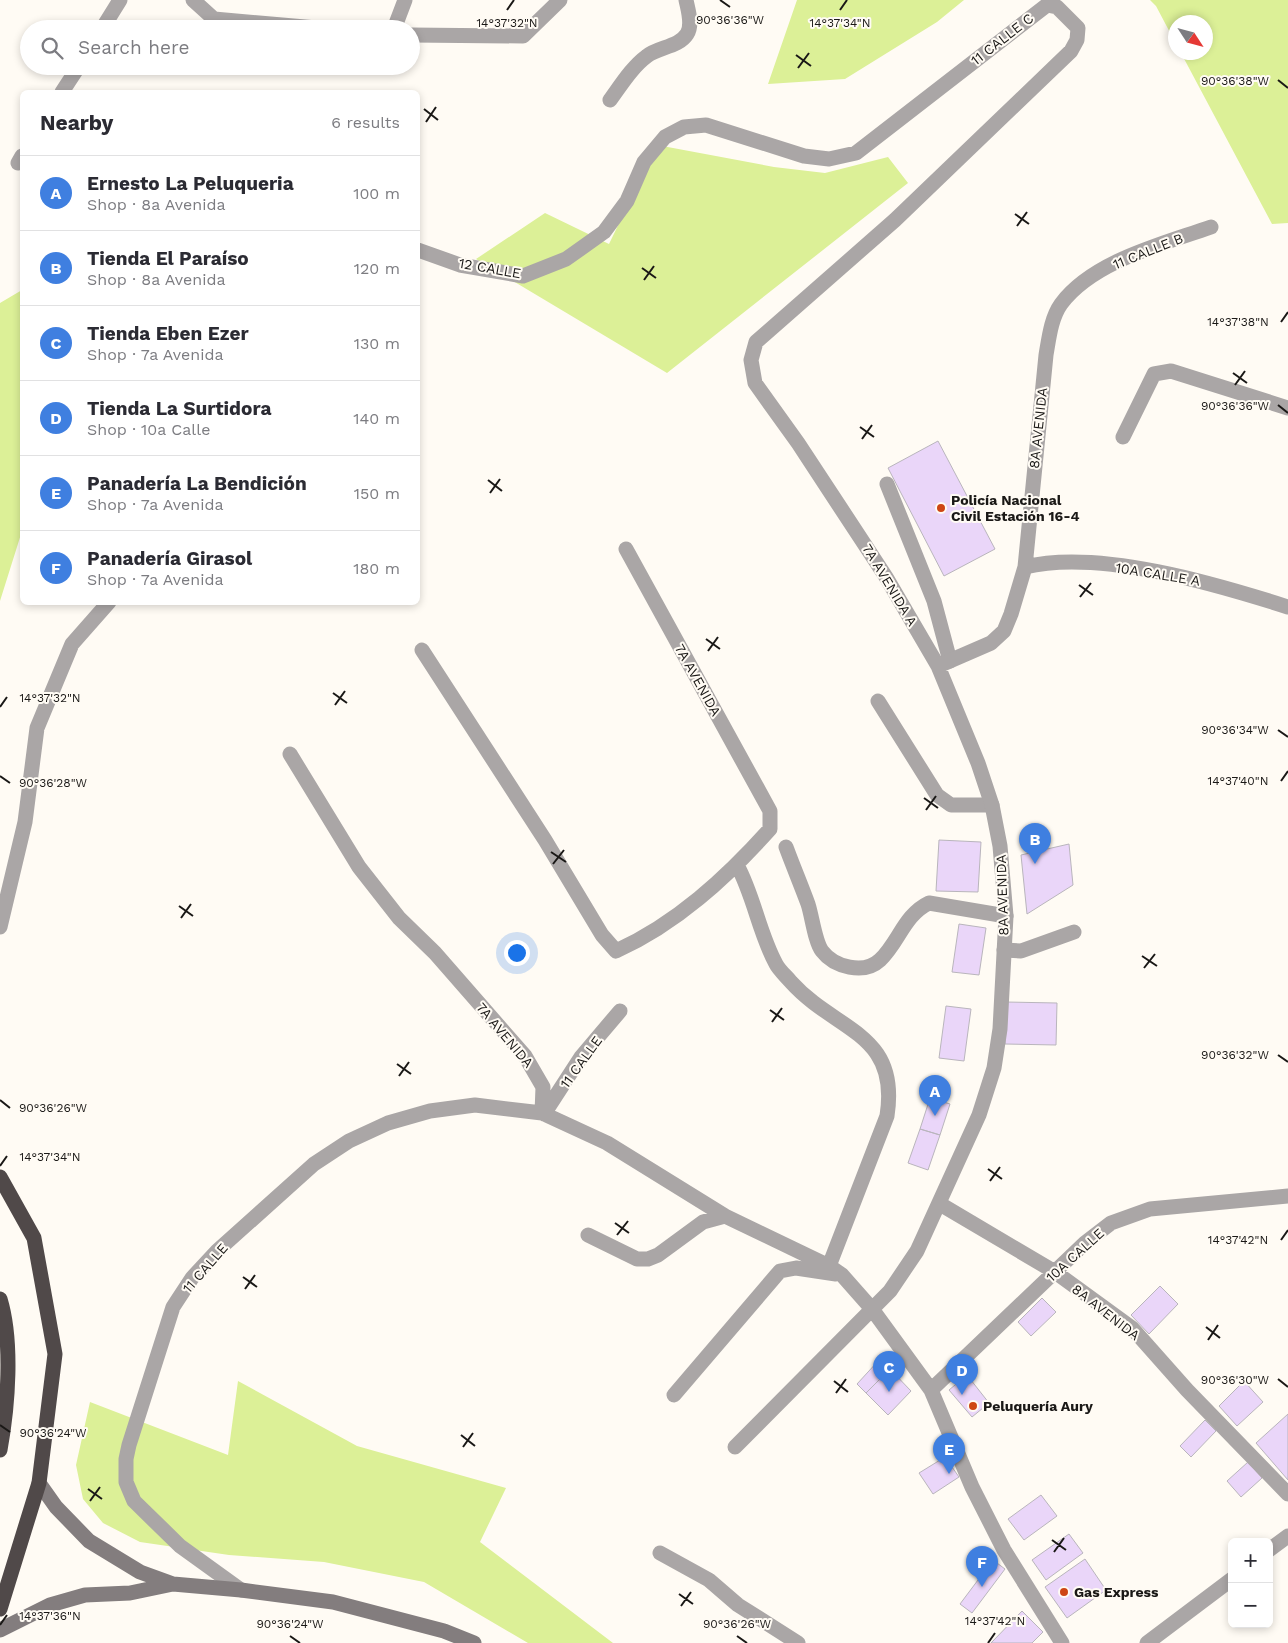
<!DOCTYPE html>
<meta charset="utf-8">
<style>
:root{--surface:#fff;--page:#f2f2f3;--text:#2b2b33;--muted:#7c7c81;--line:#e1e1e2;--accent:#ce4614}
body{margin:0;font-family:"Work Sans",sans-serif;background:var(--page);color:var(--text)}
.controls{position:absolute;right:15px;bottom:15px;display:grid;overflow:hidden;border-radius:8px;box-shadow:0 2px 8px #0003}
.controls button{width:45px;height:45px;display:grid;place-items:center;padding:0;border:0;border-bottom:1px solid var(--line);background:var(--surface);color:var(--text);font:25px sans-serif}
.compass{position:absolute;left:1168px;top:15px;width:45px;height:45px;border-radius:50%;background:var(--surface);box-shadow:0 2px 8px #0003;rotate:126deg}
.you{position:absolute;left:516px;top:952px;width:18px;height:18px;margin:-12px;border:4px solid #fff;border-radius:50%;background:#1a73e8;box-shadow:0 0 0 8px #1a73e833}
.badge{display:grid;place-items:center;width:32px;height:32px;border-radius:50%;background:var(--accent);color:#fff;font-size:16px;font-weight:700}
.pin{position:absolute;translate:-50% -41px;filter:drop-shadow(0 1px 2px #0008)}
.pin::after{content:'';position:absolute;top:26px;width:18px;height:15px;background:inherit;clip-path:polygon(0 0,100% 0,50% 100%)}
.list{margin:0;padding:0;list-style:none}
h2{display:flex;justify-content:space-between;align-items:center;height:65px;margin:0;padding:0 20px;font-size:21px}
h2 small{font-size:16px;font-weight:400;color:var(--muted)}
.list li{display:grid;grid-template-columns:32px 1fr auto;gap:15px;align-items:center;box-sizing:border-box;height:75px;padding:0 20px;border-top:1px solid var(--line)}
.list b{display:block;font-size:19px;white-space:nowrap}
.list p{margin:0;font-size:16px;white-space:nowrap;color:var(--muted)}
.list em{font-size:16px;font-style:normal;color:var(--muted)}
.icon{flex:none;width:28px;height:28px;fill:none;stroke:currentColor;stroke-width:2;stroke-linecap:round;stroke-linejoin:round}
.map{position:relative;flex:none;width:1288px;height:1643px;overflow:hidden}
.search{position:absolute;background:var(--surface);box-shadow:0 2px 8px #0003;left:20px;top:20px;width:400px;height:55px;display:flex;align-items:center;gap:12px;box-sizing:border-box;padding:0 18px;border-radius:28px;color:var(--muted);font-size:19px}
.panel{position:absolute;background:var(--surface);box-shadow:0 2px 8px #0003;left:20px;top:90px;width:400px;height:515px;border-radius:8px}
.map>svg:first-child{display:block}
</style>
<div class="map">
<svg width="1288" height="1643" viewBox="0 0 1288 1643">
<rect width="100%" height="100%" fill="#fffbf4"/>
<!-- green -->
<path fill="#dcf097" d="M797,0h167l-27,22 -92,57 -77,5z
M1150,0h138v223l-16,1 -91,-171 25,-1v-30h-30l-1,20 -19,-36z
M657,145l117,22 51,6 63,-16 20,26 -241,190 -191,-114 69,-46 64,31z
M22,290v241l-22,70v-298z
M238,1381l119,65 149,42 -26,54 133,101h-85l-104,-61 -100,-20 -95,-7 -89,-13 -37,-19 -20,-24 -7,-34 14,-63 138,53z"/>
<!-- building -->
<path fill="#ead6f9" stroke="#b9b5bc" d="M938,441l57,108 -51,27 -56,-108z
M939,840l42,2 -3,50 -42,-1z
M1069,844l4,41 -46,29 -6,-59z
M959,924l27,4 -7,47 -27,-3z
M1006,1002l51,1 -1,42 -51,-1z
M946,1006l25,3 -7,52 -25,-3z
M930,1098l20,6 -10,31 -20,-6z
M920,1129l20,6 -12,35 -20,-7z
M1160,1286l18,18 -29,30 -18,-19z
M1042,1298l14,14 -25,24 -13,-14z
M879,1360l11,9 -24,24 -9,-9z
M890,1369l21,22 -23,24 -22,-22z
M967,1375l22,28 -17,14 -23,-27z
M1244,1381l19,21 -26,24 -18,-20z
M1288,1414v66l-32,-37z
M1205,1420l11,11 -25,26 -11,-11z
M945,1457l14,20 -26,17 -14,-21z
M1248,1462l14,16 -21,19 -14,-16z
M1041,1495l16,21 -33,24 -16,-21z
M1069,1534l14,19 -37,27 -14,-20z
M1085,1559l21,31 -39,28 -22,-31z
M993,1560l12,9 -33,44 -12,-9z
M1022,1611l21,21 -11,11h-41z"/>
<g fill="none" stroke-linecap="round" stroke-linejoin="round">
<!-- lane -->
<path stroke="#aaa6a6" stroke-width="15" d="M887,484l47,117 16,60
M878,701l59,94 14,10h41
M786,847c7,19 15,38 22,57 4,12 7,38 14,47 12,16 42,24 58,9 19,-18 24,-45 49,-57l77,13
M1004,950l17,1 53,-19"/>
<!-- street -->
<path stroke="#aaa6a6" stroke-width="15" d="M193,0l21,19 114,10
M102,29l18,-29
M394,29l11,-29
M411,35l112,1 37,-36
M62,92l17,-26
M610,100c11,-15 22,-33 37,-44 11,-9 32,-9 40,-22 6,-9 1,-24 -1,-34
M18,163l4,-7
M418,250l42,15 63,11 43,-17 38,-27 23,-31 17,-39 21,-25 19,-10 22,-2 98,31 25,3 27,-6 191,-148 10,2 21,21 -1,12 -6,11 -176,169 -139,122 -5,18 4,23 43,60 88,134 52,89 40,97 14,42 8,41 6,70 -6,113 -6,39 -15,47 -62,136 -27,40 -155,156
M1123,437l31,-63 17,-3 117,37
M1025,567c74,-18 191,17 263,40
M422,650l123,190 57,95 14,16c60,-27 110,-73 154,-122v-18l-144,-262
M938,666l53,-23 13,-12 7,-17 14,-47 21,-212c3,-17 5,-37 15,-51 32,-43 102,-60 150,-77
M290,754l69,113 40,51 36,35 90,103 18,31 -1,26
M737,865c17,31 22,68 39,99 3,6 10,12 15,18 45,50 109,50 96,134l-58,150
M0,927l25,-105 12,-94 35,-84 37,-42
M544,1114l37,-57 39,-46
M940,1204l115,68 77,56 55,62 101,104
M588,1235l49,24h11l10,-4 45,-33 22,-6
M931,1390l154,-147 26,-20 39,-14 138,-13
M674,1395l106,-124 16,-3 40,6
M1269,1550l19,-14
M660,1553l49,27 29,25 60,38
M241,1590l-61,-44 -46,-45 -8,-19v-23l3,-14 44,-138 19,-29 25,-27 97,-87 35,-23 39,-18 42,-12 45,-6 67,8 65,30 118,73 104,50 13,9 30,34 59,81 41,97 32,63 58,93
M1147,1643l85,-64"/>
<!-- secondary -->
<path stroke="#837d7e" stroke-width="15" d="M39,1483l17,24 33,34 51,31 33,12 68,6 92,12 111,29 30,12
M0,1630l50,-25 35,-10 45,-2 43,-9"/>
<!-- highway -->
<path stroke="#504949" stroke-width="15" d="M0,1177l34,61 21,116 -16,129 -39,126
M0,1299c13,43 8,107 0,151"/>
</g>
<!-- ticks -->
<path fill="none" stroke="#1a1816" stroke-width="2" d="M720,0l10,7M507,10l7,-10M840,10l7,-10M796,55l15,11M798,68l11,-15M1278,80l10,8M424,109l14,11M426,122l10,-15M1015,214l14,10M1017,226l10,-14M642,268l14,10M644,280l10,-14M1281,322l7,-10M1233,373l14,10M1235,385l10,-14M1278,405l10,8M860,427l14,10M862,439l10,-14M488,480l14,11M490,493l10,-14M1079,585l14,10M1080,597l11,-14M706,639l14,10M708,651l10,-14M333,693l14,10M335,705l10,-14M0,707l7,-10M1278,730l10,7M0,776l10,7M1281,781l7,-10M924,798l14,10M926,810l10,-14M551,852l15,10M553,864l11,-14M179,906l14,10M181,918l10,-14M1142,956l15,10M1144,968l11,-14M770,1010l14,10M772,1022l10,-14M1278,1055l10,7M397,1064l14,10M399,1076l10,-14M0,1100l10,8M0,1166l7,-10M988,1169l14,10M990,1181l10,-14M615,1223l14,10M617,1235l11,-14M1281,1240l7,-10M243,1277l14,10M245,1289l10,-14M1206,1327l14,11M1208,1340l10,-15M1278,1379l10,8M834,1381l14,11M836,1393l10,-14M0,1425l10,7M461,1435l14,11M463,1447l10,-14M88,1489l14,10M90,1501l10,-14M1052,1540l14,10M1054,1552l10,-14M679,1594l14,10M681,1606l10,-14M0,1625l7,-10M290,1636l10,7M737,1636l10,7M988,1643l7,-10"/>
<!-- markers -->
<g fill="#ce4614" stroke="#fffbf4" stroke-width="2">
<circle cx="941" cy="508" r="5"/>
<circle cx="973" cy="1406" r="5"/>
<circle cx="1064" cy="1592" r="5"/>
</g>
<g text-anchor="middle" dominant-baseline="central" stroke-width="4" stroke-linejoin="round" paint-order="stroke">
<!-- street labels -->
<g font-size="14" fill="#1a1816" stroke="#fffbf4">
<text transform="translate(1002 39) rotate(-38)">11 CALLE C</text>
<text transform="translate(1148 251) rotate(-22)">11 CALLE B</text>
<text transform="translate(490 268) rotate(10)">12 CALLE</text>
<text transform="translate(1038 428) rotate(-84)">8A AVENIDA</text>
<text transform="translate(1158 574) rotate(9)">10A CALLE A</text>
<text transform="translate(890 585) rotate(59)">7A AVENIDA A</text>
<text transform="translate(698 680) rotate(61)">7A AVENIDA</text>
<text transform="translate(1002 895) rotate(-92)">8A AVENIDA</text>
<text transform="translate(505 1035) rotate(50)">7A AVENIDA</text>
<text transform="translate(581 1062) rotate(-54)">11 CALLE</text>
<text transform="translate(1075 1255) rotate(-42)">10A CALLE</text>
<text transform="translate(205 1268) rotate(-49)">11 CALLE</text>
<text transform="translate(1106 1312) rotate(38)">8A AVENIDA</text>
</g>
<!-- poi labels -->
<g font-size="14" font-weight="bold" fill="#1a1816" stroke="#fffbf4" text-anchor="start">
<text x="951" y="500">Policía Nacional<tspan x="951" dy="16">Civil Estación 16-4</tspan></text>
<text x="983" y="1406">Peluquería Aury</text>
<text x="1074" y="1592">Gas Express</text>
</g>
</g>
<g font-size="12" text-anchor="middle" fill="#1a1816" stroke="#fffbf4" stroke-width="4" stroke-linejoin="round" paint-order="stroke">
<text x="730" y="24">90°36'36"W</text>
<text x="840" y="27">14°37'34"N</text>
<text x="507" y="27">14°37'32"N</text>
<text x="1235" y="85">90°36'38"W</text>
<text x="1238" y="326">14°37'38"N</text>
<text x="1235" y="410">90°36'36"W</text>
<text x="50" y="702">14°37'32"N</text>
<text x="1235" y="734">90°36'34"W</text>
<text x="1238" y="785">14°37'40"N</text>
<text x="53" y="787">90°36'28"W</text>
<text x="1235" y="1059">90°36'32"W</text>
<text x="53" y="1112">90°36'26"W</text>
<text x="50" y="1161">14°37'34"N</text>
<text x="1238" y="1244">14°37'42"N</text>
<text x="1235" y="1384">90°36'30"W</text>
<text x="53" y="1437">90°36'24"W</text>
<text x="50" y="1620">14°37'36"N</text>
<text x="995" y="1625">14°37'42"N</text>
<text x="290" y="1628">90°36'24"W</text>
<text x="737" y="1628">90°36'26"W</text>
</g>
</svg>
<div class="controls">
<button>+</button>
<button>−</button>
</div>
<svg class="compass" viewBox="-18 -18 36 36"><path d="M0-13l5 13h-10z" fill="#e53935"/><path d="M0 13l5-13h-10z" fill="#7c7c81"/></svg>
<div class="you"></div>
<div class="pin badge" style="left:935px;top:1116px;background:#3f7fe0">A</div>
<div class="pin badge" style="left:1035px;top:864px;background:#3f7fe0">B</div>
<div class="pin badge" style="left:889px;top:1392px;background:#3f7fe0">C</div>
<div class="pin badge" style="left:962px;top:1395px;background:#3f7fe0">D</div>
<div class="pin badge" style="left:949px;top:1474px;background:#3f7fe0">E</div>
<div class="pin badge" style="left:982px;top:1587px;background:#3f7fe0">F</div>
<div class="search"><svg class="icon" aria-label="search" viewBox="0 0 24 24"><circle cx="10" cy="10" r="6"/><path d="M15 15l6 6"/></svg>Search here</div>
<section class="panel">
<h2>Nearby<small>6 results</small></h2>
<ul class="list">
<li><span class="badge" style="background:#3f7fe0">A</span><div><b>Ernesto La Peluqueria</b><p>Shop · 8a Avenida</p></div><em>100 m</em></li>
<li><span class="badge" style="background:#3f7fe0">B</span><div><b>Tienda El Paraíso</b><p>Shop · 8a Avenida</p></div><em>120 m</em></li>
<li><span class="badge" style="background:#3f7fe0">C</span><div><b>Tienda Eben Ezer</b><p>Shop · 7a Avenida</p></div><em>130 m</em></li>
<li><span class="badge" style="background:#3f7fe0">D</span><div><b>Tienda La Surtidora</b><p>Shop · 10a Calle</p></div><em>140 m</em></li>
<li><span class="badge" style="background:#3f7fe0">E</span><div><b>Panadería La Bendición</b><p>Shop · 7a Avenida</p></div><em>150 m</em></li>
<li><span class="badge" style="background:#3f7fe0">F</span><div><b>Panadería Girasol</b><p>Shop · 7a Avenida</p></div><em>180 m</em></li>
</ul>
</section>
</div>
